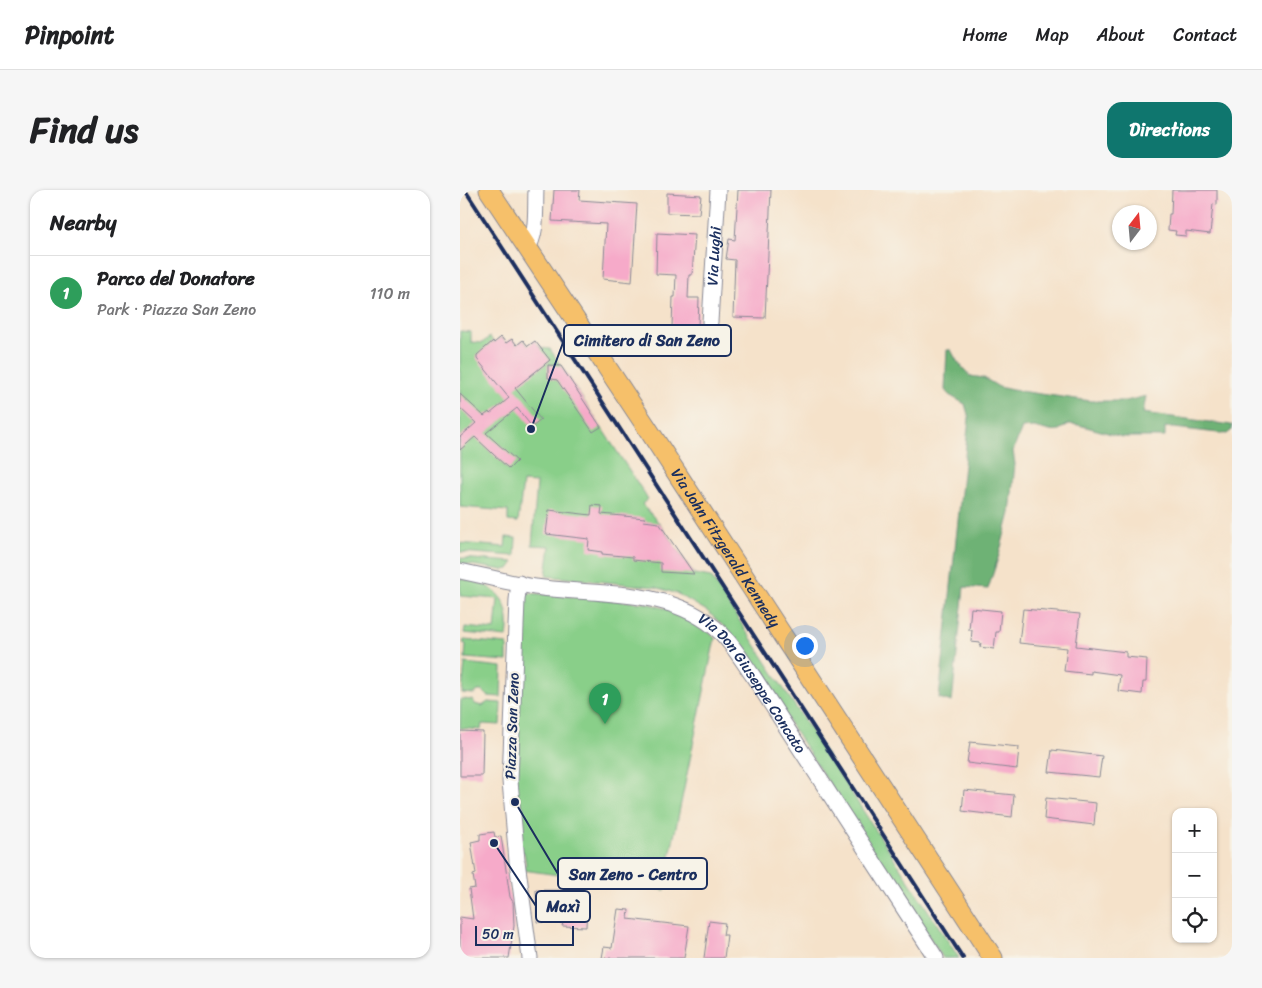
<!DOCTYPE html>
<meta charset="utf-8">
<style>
:root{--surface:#fff;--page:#f6f6f6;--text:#202124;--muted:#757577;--line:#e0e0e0;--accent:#0f766e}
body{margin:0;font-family:Sriracha,sans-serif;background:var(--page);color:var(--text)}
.controls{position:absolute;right:15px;bottom:15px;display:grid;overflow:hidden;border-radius:10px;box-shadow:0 1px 4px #0004}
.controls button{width:45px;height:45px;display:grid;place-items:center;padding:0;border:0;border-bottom:1px solid var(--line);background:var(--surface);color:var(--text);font:25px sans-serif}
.compass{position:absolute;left:652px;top:15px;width:45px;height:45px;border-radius:50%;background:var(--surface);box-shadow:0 1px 4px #0004;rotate:16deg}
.scale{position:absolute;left:15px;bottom:12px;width:99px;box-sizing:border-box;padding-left:5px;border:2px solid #1b2f5e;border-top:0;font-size:14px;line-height:18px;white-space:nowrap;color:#1b2f5e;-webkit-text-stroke:4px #f7f3e8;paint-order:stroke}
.you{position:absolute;left:344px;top:455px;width:18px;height:18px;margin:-12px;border:4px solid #fff;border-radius:50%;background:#1a73e8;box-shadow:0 0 0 8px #1a73e833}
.badge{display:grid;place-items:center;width:32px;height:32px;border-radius:50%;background:var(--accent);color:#fff;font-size:16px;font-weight:700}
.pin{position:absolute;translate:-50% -41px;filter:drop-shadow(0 1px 2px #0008)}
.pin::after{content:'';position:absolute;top:26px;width:18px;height:15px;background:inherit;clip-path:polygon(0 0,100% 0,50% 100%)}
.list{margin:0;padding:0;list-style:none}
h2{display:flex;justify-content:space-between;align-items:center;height:65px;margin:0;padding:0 20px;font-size:21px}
h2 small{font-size:16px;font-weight:400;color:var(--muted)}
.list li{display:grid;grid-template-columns:32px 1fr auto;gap:15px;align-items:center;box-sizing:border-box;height:75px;padding:0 20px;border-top:1px solid var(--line)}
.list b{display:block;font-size:19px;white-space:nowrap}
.list p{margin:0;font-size:16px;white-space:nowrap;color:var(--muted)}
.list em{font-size:16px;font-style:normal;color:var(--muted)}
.icon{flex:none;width:28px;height:28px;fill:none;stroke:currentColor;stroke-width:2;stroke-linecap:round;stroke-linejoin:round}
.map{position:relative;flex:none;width:772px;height:768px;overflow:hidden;border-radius:15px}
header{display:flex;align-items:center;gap:30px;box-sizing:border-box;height:70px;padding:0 25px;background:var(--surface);border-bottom:1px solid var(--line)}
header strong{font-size:24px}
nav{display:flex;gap:28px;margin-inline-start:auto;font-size:18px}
.intro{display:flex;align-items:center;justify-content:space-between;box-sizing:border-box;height:120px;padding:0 30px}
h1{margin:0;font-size:35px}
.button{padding:12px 22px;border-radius:15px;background:var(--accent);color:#fff;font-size:18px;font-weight:700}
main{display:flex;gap:30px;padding:0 30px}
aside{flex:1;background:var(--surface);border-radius:15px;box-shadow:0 1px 4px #0004}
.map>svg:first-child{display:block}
</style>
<header>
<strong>Pinpoint</strong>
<nav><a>Home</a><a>Map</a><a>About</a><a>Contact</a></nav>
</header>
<div class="intro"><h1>Find us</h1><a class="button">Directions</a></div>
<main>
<aside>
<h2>Nearby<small></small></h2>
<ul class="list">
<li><span class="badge" style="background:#2e9e5b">1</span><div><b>Parco del Donatore</b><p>Park · Piazza San Zeno</p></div><em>110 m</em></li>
</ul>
</aside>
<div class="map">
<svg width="772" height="768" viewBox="0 0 772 768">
<rect width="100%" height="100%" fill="#f7f3e8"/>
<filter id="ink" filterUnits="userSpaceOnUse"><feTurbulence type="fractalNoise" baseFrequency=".02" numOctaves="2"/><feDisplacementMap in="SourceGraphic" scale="10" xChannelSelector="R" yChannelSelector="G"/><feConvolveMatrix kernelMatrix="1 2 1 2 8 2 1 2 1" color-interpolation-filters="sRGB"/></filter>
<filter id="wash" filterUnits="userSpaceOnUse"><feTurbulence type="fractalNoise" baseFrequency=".0096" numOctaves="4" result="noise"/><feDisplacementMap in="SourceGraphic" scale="20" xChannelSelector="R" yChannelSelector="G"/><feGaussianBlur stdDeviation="1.12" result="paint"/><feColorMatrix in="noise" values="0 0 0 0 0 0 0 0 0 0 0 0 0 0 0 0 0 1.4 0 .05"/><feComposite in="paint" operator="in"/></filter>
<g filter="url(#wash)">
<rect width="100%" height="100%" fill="#f5e2ca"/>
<!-- green -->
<path fill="#89cf89" stroke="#527f74" d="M0,141l11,1v10l11,1 8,-6 4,6 7,-6 5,6 6,-4 5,6 6,-5 6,6 6,-5 6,7 9,1 98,150 -6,5 17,19 35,51 17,3 248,381h-16l-212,-325 -24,-22 -29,-17 -23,-7 -109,-11 4,-30 -18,-1 5,-62 -14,-1 -5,40 -10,-1v-10l-48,-4z
M46,347l10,1 -1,18 -55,-4v-9l45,4z
M0,368l54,4 -5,7 -6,1 -43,-7z
M0,389c21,2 43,11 47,34 2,8 1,16 0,24l-43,-4 1,-6 30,3 3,-31 -38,-3z
M68,403l118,10 28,8 31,17 10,10 -48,233 1,1 -3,18 -142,-20 3,-5 -2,-13h-3l-7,-74 10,-181z
M4,450l43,4v17l-42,-3 1,-14 -3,-1z
M5,473l37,4 -1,30 -13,-1 -5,-5h-5l-4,3 -12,-1z
M1,509l12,1 2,4 7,2 6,-4 13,1 -1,22 -18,-1 -1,6 -21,-2z"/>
<!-- forest -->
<path fill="#6eb275" stroke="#44706a" d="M487,160h4l6,11 13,15 14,2 15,9 13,3 79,11h35l20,-5 -3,17 89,12v5l-5,4 -62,-7v10h-43l-43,-12 -10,-1 -10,6 -9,1 -16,-4 -12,1 -9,23 2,13 -5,49 -11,42 -11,34 -24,-2 -12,115 -13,-4 30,-280 -4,-14 -16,-9 -4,-5z"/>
<g id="blocks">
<!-- building -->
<path fill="#f6aac9" d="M94,0h26l-1,10 58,4 -5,78 -29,-3 3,-55 -54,-3z
M278,0h33l-6,128 -32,-1 2,-57 -9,-1 3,-20 6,1z
M712,0h45v15l-4,-1 -3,30 -24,-3v5l-11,-1 1,-4 -8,-1 1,-16h2z
M207,3l34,2 -2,19 -32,-1z
M197,43l38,2 -3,40h-3l-1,23h11l-1,28h-4v2l-22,-1 1,-30h2l1,-22 -20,-1z
M41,147l5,6 6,-4 5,6 6,-5 5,6 7,-5 15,19 -35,28 26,32 -9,7 -15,-19 -31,25 31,28 -8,8 -34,-32 -15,13v-13l16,-14 -16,-15v-14l24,22 5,-4 1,2 19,-16 -32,-39v-4l16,-14 1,2z
M88,175l13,1 40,61 -8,5 -36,-52 -9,-2z
M132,315l10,1 -1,8 44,4 -1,3 15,2 35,51 -33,-2v-9l-28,-3v-3l-31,-3v-2l-14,-2 1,-11 -43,-5 3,-24 42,5z
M511,418l30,3 -2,21h-3l-2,17 -14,-2 1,-4 -10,-1 1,-12h-3z
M563,419l57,5 -4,32 50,6v5l21,2 -1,23h-3l-1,12 -24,-3 2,-16 -29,-4v3l-27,-3 3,-23 -48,-5z
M0,541l23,1 -1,44h-22z
M510,552l49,5 -2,22 -50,-6z
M592,560l50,6 -3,21 -50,-5z
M504,600l50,5 -2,22 -50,-6z
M586,608l50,5 -2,22 -50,-6z
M34,642l1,5 6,-1 9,61 3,5 1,24 -5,32h-49v-41l13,2 -4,-30 6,-1 -2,-13 3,-1 -5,-32 9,-2v-6z
M76,700h26l-1,4h6v11h20l-1,22 -24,-1 1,-3 -26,-1z
M158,719l11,1 -1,9 61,7 -5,32h-82l2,-11 8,1z
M249,731l16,2 -2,12h4l-3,23h-20z"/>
</g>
</g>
<g filter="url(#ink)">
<use href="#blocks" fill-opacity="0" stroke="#888894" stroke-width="1"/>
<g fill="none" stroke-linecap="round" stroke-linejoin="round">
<defs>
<g id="minor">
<path d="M67,59c11,-15 8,-41 9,-59"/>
<path id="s1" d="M250,132l8,-132"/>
<path id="s2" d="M0,381c25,5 50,12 75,16 63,9 136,-1 186,46 13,13 22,29 32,43l183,282"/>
<path d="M59,393l-2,17 -7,181 7,80 13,97"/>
</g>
<g id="major">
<path id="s3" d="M29,0l155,233 349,535"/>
</g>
</defs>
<!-- minor casing -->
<use href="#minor" stroke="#888894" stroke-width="17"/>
<!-- major casing -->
<use href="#major" stroke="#888894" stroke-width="21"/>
<!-- minor -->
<use href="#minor" stroke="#fff" stroke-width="15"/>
<!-- major -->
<use href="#major" stroke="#f6c06b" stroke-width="19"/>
<!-- rail -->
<path stroke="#1b2f5e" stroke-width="4" d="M5,0l498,768"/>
</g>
</g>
<g text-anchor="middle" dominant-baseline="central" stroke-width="4.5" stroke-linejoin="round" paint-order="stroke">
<!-- street labels -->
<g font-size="15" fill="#1b2f5e" stroke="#f7f3e8">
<text stroke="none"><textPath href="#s1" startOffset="66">Via Lughi</textPath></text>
<text stroke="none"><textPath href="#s3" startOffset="429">Via John Fitzgerald Kennedy</textPath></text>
<text stroke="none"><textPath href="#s2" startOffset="331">Via Don Giuseppe Concato</textPath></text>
<text transform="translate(52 536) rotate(-88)">Piazza San Zeno</text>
</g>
</g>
<!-- callouts -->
<path fill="none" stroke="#1b2f5e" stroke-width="2" d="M71 239L104 150M55 612L98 684M34 653L76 716"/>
<g fill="#1b2f5e" stroke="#f7f3e8" stroke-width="2">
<circle cx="71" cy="239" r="5"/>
<circle cx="55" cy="612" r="5"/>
<circle cx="34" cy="653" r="5"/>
</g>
<g fill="#f7f3e8" stroke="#1b2f5e" stroke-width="2">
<rect x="104" y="135" width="167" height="31" rx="5"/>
<rect x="98" y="668" width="149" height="31" rx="5"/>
<rect x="76" y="701" width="54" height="31" rx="5"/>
</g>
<g font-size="16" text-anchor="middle" font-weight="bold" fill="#1b2f5e">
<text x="187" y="156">Cimitero di San Zeno</text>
<text x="173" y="690">San Zeno - Centro</text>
<text x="103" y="722">Maxì</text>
</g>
</svg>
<div class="controls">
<button>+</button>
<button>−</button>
<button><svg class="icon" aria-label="locate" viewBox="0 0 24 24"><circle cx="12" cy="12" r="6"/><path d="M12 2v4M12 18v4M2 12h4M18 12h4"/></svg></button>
</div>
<svg class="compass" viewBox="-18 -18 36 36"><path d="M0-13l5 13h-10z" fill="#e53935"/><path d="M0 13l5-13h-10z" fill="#757577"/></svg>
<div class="scale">50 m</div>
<div class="you"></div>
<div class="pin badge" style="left:145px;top:534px;background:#2e9e5b">1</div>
</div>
</main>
